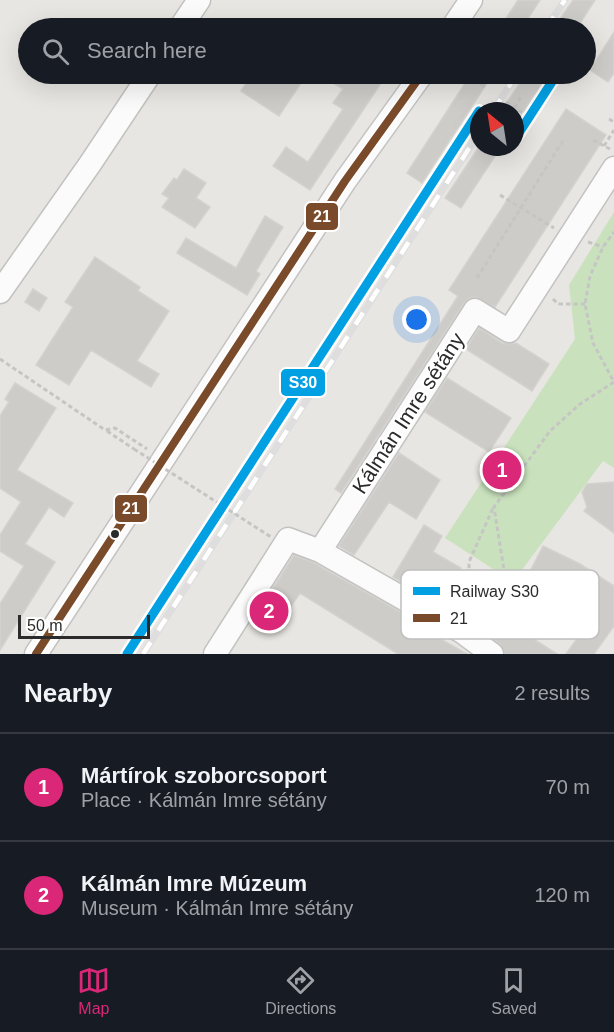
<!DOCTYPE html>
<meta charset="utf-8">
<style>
:root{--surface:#171b24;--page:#20242c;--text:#f1f3f6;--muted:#9ea1a6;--line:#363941;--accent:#db2777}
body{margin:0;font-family:Helvetica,sans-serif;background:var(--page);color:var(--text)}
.compass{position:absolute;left:470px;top:102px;width:54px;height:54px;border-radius:50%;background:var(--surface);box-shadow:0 6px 24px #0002;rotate:330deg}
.scale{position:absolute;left:18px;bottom:15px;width:132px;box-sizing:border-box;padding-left:6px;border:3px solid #2b2b2b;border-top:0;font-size:16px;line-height:21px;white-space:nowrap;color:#2b2b2b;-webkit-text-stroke:4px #fff;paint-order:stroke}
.you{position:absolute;left:417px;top:320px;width:21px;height:21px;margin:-15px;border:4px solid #fff;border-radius:50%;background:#1a73e8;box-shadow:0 0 0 9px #1a73e833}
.badge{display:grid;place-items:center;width:39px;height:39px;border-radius:50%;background:var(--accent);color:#fff;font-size:20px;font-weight:700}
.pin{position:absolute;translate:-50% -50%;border:3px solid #fff;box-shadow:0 2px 6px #0006}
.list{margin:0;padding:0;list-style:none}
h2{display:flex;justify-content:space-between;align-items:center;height:78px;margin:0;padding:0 24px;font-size:26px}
h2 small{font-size:20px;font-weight:400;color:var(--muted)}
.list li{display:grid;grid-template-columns:39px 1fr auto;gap:18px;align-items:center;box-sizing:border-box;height:108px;padding:0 24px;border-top:2px solid var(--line)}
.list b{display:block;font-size:22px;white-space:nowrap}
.list p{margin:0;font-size:20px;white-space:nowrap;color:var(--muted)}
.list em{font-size:20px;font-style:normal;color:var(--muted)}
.icon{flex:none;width:33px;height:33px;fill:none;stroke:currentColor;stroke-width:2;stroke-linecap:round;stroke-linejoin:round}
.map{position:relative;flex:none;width:614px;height:654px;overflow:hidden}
.search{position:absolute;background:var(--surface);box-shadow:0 6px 24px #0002;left:18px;right:18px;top:18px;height:66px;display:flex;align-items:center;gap:15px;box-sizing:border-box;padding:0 21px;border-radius:33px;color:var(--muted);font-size:22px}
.sheet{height:294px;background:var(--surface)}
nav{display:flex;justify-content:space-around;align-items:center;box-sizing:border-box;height:84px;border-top:2px solid var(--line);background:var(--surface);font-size:16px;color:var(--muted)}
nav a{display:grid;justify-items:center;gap:3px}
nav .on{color:var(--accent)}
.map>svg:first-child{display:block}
</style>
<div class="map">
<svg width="614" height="654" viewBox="0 0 614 654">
<rect width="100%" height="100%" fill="#e8e6e2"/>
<!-- green -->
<path fill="#c9e2bd" d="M614,212v256l-11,-7 -90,121 -68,-44 130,-199 -6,-54z"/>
<!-- building -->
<path fill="#cdccc9" stroke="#d3d2ce" stroke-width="1.5" d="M518,0h22l-18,28h-22z
M573,0h22l-18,28h-23z
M614,32v41l-6,9 -18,-12z
M252,74h55l-28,42 -38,-25z
M319,74h68l-77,116 -37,-24 13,-19 22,15 35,-53 -10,-6 10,-14z
M471,74h22l-71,109 -15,-10z
M526,74h22l-24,37h-23z
M566,109l40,26 -111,172 -19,-10 -7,1 -5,5 -123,190 -6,-4 123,-193 -9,-6z
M479,147h22l-40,61 -16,-10z
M184,169l22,14 -10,15 14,9 -15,21 -33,-21 7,-9 -7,-4 12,-16 3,2z
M265,216l18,11 -27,44 4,3 -13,21 -70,-42 9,-15 50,30z
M95,257l45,30 -2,4 31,20 -32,50 22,13 -8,13 -60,-37 -22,35 -33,-20 37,-58 -8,-5z
M33,289l14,9 -8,13 -14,-9z
M479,328l23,15 7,1 7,-1 33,21 -17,27 -66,-42z
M447,378l64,40 -22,34 -64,-40z
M15,383l41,25 -39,62 56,33 -9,14 -15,-10 -24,37 30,18 -55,88v-46l24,-38 -24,-15v-16l21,-33 -21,-14v-72l9,-14 -4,-3z
M399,453l41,27 -24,39 -27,-17 -35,53 -15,-9z
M614,482v51l-30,-22 3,-4 -5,-15 5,-8z
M424,525l18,11 -9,16 28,16 -21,36 -47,-27z
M543,546l37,18 34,22v40l-20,28h-28l25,-35 -47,-29 -4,9 -19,-10z
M294,555l20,8 113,64 -2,3 42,24h-69l-98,-61 -22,33 -10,-7 -7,11 -10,-7z
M493,617l24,17 3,-4 37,24h-52l-5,-10 -17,-13z"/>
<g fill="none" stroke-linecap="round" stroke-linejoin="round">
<defs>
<path id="minor" d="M180,28l19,-28
M452,28l19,-28
M0,292l90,-128 60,-90
M320,551l155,-241 34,21 105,-163
M36,654l309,-473 77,-107
M215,654l73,-115 32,12 142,81 30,22"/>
</defs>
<!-- minor casing -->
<use href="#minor" stroke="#c2c2c1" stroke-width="25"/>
<!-- path -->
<path stroke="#c5c5c4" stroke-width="3" stroke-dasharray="4.5 3" stroke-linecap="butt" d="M427,28l6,-9
M468,76l19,12
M477,81l5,-7
M506,102l18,12
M515,108l6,-12
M609,119l5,3
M593,140l17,9
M604,146l10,-16
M500,195l54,33
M588,242l15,5
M477,278l87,-139
M553,299l5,5h27
M0,359l105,71 10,-2 32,21
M107,431l27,18
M467,613l2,-11v-40l24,-54
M481,622l24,-45 -11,-70 56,-76 30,-27 34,-22 -21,-39 -8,-39 5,-28 13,-29 11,-15"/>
<!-- minor -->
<use href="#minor" stroke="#fcfbfb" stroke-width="22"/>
<defs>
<path id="rail" d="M546,28l19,-28
M493,111l24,-37
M143,654l336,-521"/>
</defs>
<!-- rail casing -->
<use href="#rail" stroke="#dededf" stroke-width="7"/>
<!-- rail -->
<use href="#rail" stroke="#fff" stroke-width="4.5" stroke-dasharray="14" stroke-linecap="butt"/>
<!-- path-bridge -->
<path stroke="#c5c5c4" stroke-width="3" stroke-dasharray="4.5 3" stroke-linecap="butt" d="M134,449l137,88"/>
<defs>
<path id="bus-1" d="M36,654l309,-473 77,-107"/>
</defs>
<!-- bus-1 casing -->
<use href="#bus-1" stroke="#fff" stroke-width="12"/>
<!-- bus-1 -->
<use href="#bus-1" stroke="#7a4b2a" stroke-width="8"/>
<defs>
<path id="rail-1" d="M515,139l42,-65
M127,654l352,-543"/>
</defs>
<!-- rail-1 casing -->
<use href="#rail-1" stroke="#fff" stroke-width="14"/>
<!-- rail-1 -->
<use href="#rail-1" stroke="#00a0e3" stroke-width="9"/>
</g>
<!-- markers -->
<circle fill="#2b2b2b" stroke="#fff" stroke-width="2" cx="115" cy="534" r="5"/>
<g text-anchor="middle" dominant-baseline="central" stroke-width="5" stroke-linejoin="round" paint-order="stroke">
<!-- street labels -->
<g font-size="21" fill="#2b2b2b" stroke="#fff">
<text transform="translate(408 413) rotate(-57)">Kálmán Imre sétány</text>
</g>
</g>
<!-- legend -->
<rect x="401" y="570" width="198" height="69" rx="9" fill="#fff" stroke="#bfbfbf" stroke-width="1.5"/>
<rect x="413" y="587" width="27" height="8" fill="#00a0e3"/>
<rect x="413" y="614" width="27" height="8" fill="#7a4b2a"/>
<g font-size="16" fill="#2b2b2b">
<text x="450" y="597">Railway S30</text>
<text x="450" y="624">21</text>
</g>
<g stroke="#fff" stroke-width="2">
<rect x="305" y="202" width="34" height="29" rx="6" fill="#7a4b2a"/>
<rect x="280" y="368" width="46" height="29" rx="6" fill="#00a0e3"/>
<rect x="114" y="494" width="34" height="29" rx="6" fill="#7a4b2a"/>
</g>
<g font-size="16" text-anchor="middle" font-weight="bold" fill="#fff">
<text x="322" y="222">21</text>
<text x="303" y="388">S30</text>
<text x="131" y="514">21</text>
</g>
</svg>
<svg class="compass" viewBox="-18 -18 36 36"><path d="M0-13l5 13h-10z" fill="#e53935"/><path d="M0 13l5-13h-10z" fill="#9ea1a6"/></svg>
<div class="scale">50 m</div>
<div class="you"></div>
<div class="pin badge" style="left:502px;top:470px">1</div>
<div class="pin badge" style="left:269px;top:611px">2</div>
<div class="search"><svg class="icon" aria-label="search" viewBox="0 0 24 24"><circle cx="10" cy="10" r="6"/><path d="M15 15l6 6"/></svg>Search here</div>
</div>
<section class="sheet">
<h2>Nearby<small>2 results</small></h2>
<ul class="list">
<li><span class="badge">1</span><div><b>Mártírok szoborcsoport</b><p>Place · Kálmán Imre sétány</p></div><em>70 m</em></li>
<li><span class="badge">2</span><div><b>Kálmán Imre Múzeum</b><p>Museum · Kálmán Imre sétány</p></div><em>120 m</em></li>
</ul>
</section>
<nav>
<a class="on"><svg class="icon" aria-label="map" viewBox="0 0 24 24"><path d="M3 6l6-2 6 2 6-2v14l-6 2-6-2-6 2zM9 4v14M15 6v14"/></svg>Map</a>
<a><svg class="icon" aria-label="directions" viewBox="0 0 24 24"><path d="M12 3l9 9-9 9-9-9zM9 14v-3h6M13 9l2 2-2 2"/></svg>Directions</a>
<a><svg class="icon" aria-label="saved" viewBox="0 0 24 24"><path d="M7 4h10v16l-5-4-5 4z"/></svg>Saved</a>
</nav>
